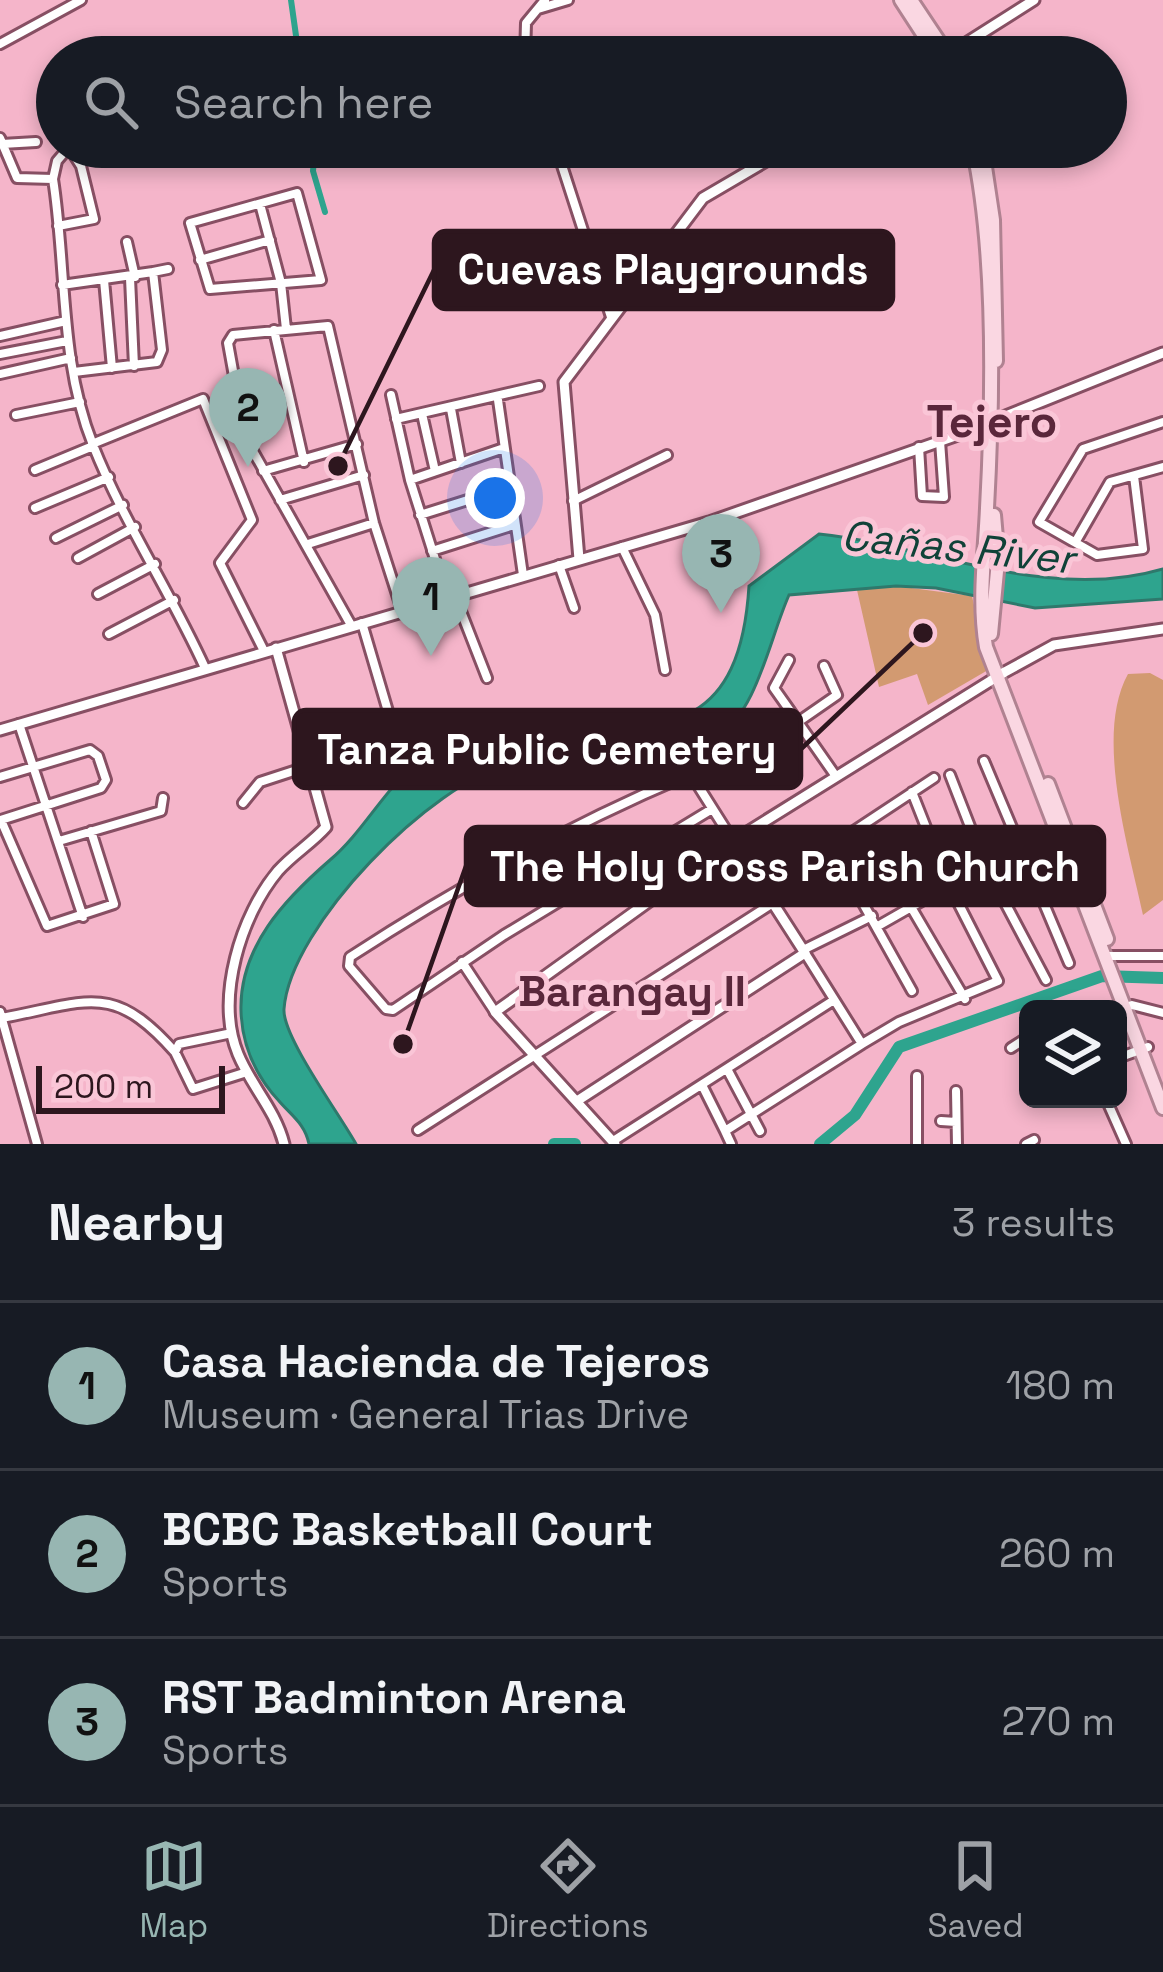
<!DOCTYPE html>
<meta charset="utf-8">
<style>
:root{--surface:#171b24;--page:#20242c;--text:#f1f3f6;--muted:#9ea1a6;--line:#363941;--accent:#97b6b2}
body{margin:0;font-family:"Space Grotesk",sans-serif;background:var(--page);color:var(--text)}
.controls{position:absolute;right:36px;bottom:36px;display:grid;overflow:hidden;border-radius:18px;box-shadow:0 6px 18px #0003}
.controls button{width:108px;height:108px;display:grid;place-items:center;padding:0;border:0;border-bottom:3px solid var(--line);background:var(--surface);color:var(--text);font:60px sans-serif}
.scale{position:absolute;left:36px;bottom:30px;width:189px;box-sizing:border-box;padding-left:12px;border:6px solid #2d161e;border-top:0;font-size:33px;line-height:42px;white-space:nowrap;color:#2d161e;-webkit-text-stroke:9px #fac6d7;paint-order:stroke}
.you{position:absolute;left:495px;top:498px;width:42px;height:42px;margin:-30px;border:9px solid #fff;border-radius:50%;background:#1a73e8;box-shadow:0 0 0 18px #1a73e833}
.badge{display:grid;place-items:center;width:78px;height:78px;border-radius:50%;background:var(--accent);color:#111;font-size:39px;font-weight:700}
.pin{position:absolute;translate:-50% -99px;filter:drop-shadow(0 3px 6px #0008)}
.pin::after{content:'';position:absolute;top:63px;width:42px;height:36px;background:inherit;clip-path:polygon(0 0,100% 0,50% 100%)}
.list{margin:0;padding:0;list-style:none}
h2{display:flex;justify-content:space-between;align-items:center;height:156px;margin:0;padding:0 48px;font-size:51px}
h2 small{font-size:39px;font-weight:400;color:var(--muted)}
.list li{display:grid;grid-template-columns:78px 1fr auto;gap:36px;align-items:center;box-sizing:border-box;height:168px;padding:0 48px;border-top:3px solid var(--line)}
.list b{display:block;font-size:45px;white-space:nowrap}
.list p{margin:0;font-size:39px;white-space:nowrap;color:var(--muted)}
.list em{font-size:39px;font-style:normal;color:var(--muted)}
.icon{flex:none;width:66px;height:66px;fill:none;stroke:currentColor;stroke-width:2;stroke-linecap:round;stroke-linejoin:round}
.map{position:relative;flex:none;width:1163px;height:1144px;overflow:hidden}
.search{position:absolute;background:var(--surface);box-shadow:0 6px 18px #0003;left:36px;right:36px;top:36px;height:132px;display:flex;align-items:center;gap:30px;box-sizing:border-box;padding:0 42px;border-radius:66px;color:var(--muted);font-size:45px}
.sheet{height:660px;background:var(--surface)}
nav{display:flex;justify-content:space-around;align-items:center;box-sizing:border-box;height:168px;border-top:3px solid var(--line);background:var(--surface);font-size:33px;color:var(--muted)}
nav a{display:grid;justify-items:center;gap:6px}
nav .on{color:var(--accent)}
.map>svg:first-child{display:block}
</style>
<div class="map">
<svg width="1163" height="1144" viewBox="0 0 1163 1144">
<rect width="100%" height="100%" fill="#f5b5ca"/>
<!-- green -->
<path fill="#d29a71" d="M896,586l76,10 16,74 -60,35 -11,-31 -38,13 -22,-97z
M1150,673l13,7v220l-20,15c-14,-66 -49,-180 -15,-241z"/>
<!-- water -->
<path fill="#2ea48e" stroke="#2e796c" stroke-width="3" d="M819,534c113,12 229,69 344,35v30l-128,9 -99,-20 -40,-2 -107,9c-20,45 -31,115 -73,144 -60,41 -139,10 -205,25 -79,18 -221,162 -227,245 -2,27 56,106 72,135h-47c-4,-20 -17,-28 -30,-43 -23,-25 -37,-56 -38,-90 -2,-64 44,-112 89,-151 39,-33 61,-86 106,-110 129,-69 299,60 313,-164z"/>
<g fill="none" stroke-linecap="round" stroke-linejoin="round">
<!-- canal -->
<path stroke="#2ea48e" stroke-width="6" d="M291,0l8,57
M315,147l-2,24 12,41"/>
<!-- river -->
<path stroke="#2ea48e" stroke-width="12" d="M554,1144h21
M820,1144l35,-29 44,-68 203,-71 61,2"/>
<defs>
<path id="minor" d="M538,9l30,-9
M0,44l81,-44
M525,57l1,-34 19,-23
M0,138l17,40 36,1
M2,144l34,-2
M69,147l-12,14 -4,18c14,89 6,181 40,266 30,76 78,148 112,223
M556,147l55,170
M297,193l24,87 -111,9 -20,-66z
M260,204l21,79 5,46
M58,226l36,-7 -13,-53 -12,-19
M127,242l8,35
M200,260l70,-20
M153,272l15,-3
M130,278l4,88
M104,280l8,88
M62,285l91,-13 9,78 -5,12 -83,10
M274,330l30,132
M0,336l66,-15
M0,354l67,-13
M0,374l71,-16
M391,395l19,85 37,117
M498,400l25,175
M451,409l10,54
M422,414l13,57
M16,415l64,-13
M396,419l143,-33
M92,444l111,-45 49,121 -32,43 44,88
M919,447l3,49 22,1 -4,-56
M35,470l58,-24
M263,471l94,-27
M1134,476l9,73 -46,6 -58,-33 44,-73 80,-27
M410,480l94,-32
M280,500l84,-25
M573,501l94,-46
M35,508l74,-31
M420,515l89,-28
M56,538l67,-33
M1076,541l34,-59 53,-15
M308,544l66,-21
M622,547l33,68 10,55
M432,551l82,-26
M78,558l57,-31
M559,565l15,43
M98,594l57,-30
M455,596l32,82
M362,623l33,112
M351,625l-106,-188 -17,-94 5,-8 95,-9 46,197 28,87
M109,634l65,-34
M789,660l-15,28 24,34
M824,666l13,29 -39,27 37,53
M19,724l64,193
M984,761l85,202
M950,775l35,90 61,115
M0,777l90,-27 8,6 8,24 -5,8 -100,32
M243,803l17,-21 49,-16
M712,809l-208,126 -111,75 -7,-1 -37,-43 1,-9c108,-70 219,-132 338,-182l4,1 41,65
M1,820l46,106 67,-22 -23,-73
M59,841l102,-30 2,-13
M856,887l73,-49
M765,891l28,-16
M911,907l54,92
M878,926l107,-61 74,-30
M803,950l69,-34
M1106,956h57
M462,962l33,50
M912,991l-81,-145 103,-68
M1117,1009l15,-4 31,8
M0,1012l37,132
M2,1018c86,-16 110,-37 173,34
M232,1033l-53,11 -4,8 18,37 54,-17
M862,1044l37,-22 99,-41 -50,-98 -36,-91
M1011,1048l17,-11
M1118,1058l30,-11
M727,1069l33,62
M917,1076v68
M702,1085l23,46 137,-87 -57,-91
M956,1091l1,53
M1106,1099l20,45
M941,1121l15,1
M418,1130l355,-227
M725,1131l6,13
M613,1141l221,-141
M1026,1144l8,-4"/>
<path id="tertiary" d="M944,57l90,-57
M579,559l-15,-177 139,-184 87,-51
M276,648l50,179c-14,16 -33,27 -48,44 -37,44 -63,127 -40,183 13,32 37,55 46,90
M1003,673l51,-28 109,-16"/>
<path id="secondary" d="M0,730l709,-208 249,-87 205,-82
M577,1101l228,-148 -72,-112
M615,1144l-120,-132 238,-171 270,-168"/>
<path id="primary" d="M901,0l37,57
M911,0l38,57
M973,147c23,107 20,251 14,361 -2,47 -9,92 -1,139l177,461
M982,147l11,73 3,141
M991,634l7,-73 -4,-46
M1048,784l59,155"/>
</defs>
<!-- minor casing -->
<use href="#minor" stroke="#874f63" stroke-width="14"/>
<!-- tertiary casing -->
<use href="#tertiary" stroke="#874f63" stroke-width="15"/>
<!-- secondary casing -->
<use href="#secondary" stroke="#874f63" stroke-width="15"/>
<!-- primary casing -->
<use href="#primary" stroke="#b08291" stroke-width="18"/>
<!-- minor -->
<use href="#minor" stroke="#fff" stroke-width="8"/>
<!-- tertiary -->
<use href="#tertiary" stroke="#fff" stroke-width="9"/>
<!-- secondary -->
<use href="#secondary" stroke="#fff" stroke-width="9"/>
<!-- primary -->
<use href="#primary" stroke="#fad7e2" stroke-width="12"/>
</g>
<g text-anchor="middle" dominant-baseline="central" stroke-width="10" stroke-linejoin="round" paint-order="stroke">
<!-- water labels -->
<g font-size="42" font-style="italic" fill="#104238" stroke="#fac6d7">
<text transform="translate(958 547) rotate(6)">Cañas River</text>
</g>
<!-- neighbourhood labels -->
<g font-size="42" font-weight="bold" fill="#5a273b" stroke="#fac6d7">
<text x="632" y="991">Barangay II</text>
</g>
<!-- quarter labels -->
<g font-size="45" font-weight="bold" fill="#5a273b" stroke="#fac6d7">
<text x="992" y="421">Tejero</text>
</g>
</g>
<!-- callouts -->
<path fill="none" stroke="#2d161e" stroke-width="4.5" d="M338 466L434 270M923 633L801 749M403 1044L466 866"/>
<g fill="#2d161e" stroke="#fac6d7" stroke-width="4.5">
<circle cx="338" cy="466" r="12"/>
<circle cx="923" cy="633" r="12"/>
<circle cx="403" cy="1044" r="12"/>
</g>
<g fill="#2d161e" stroke="#2d161e" stroke-width="4.5">
<rect x="434" y="231" width="459" height="78" rx="12"/>
<rect x="294" y="710" width="507" height="78" rx="12"/>
<rect x="466" y="827" width="638" height="78" rx="12"/>
</g>
<g font-size="42" text-anchor="middle" font-weight="bold" fill="#fff">
<text x="663" y="284">Cuevas Playgrounds</text>
<text x="547" y="764">Tanza Public Cemetery</text>
<text x="785" y="881">The Holy Cross Parish Church</text>
</g>
</svg>
<div class="controls">
<button><svg class="icon" aria-label="layers" viewBox="0 0 24 24"><path d="M12 4l9 5-9 5-9-5zM3 14l9 5 9-5"/></svg></button>
</div>
<div class="scale">200 m</div>
<div class="you"></div>
<div class="pin badge" style="left:431px;top:656px">1</div>
<div class="pin badge" style="left:248px;top:467px">2</div>
<div class="pin badge" style="left:721px;top:613px">3</div>
<div class="search"><svg class="icon" aria-label="search" viewBox="0 0 24 24"><circle cx="10" cy="10" r="6"/><path d="M15 15l6 6"/></svg>Search here</div>
</div>
<section class="sheet">
<h2>Nearby<small>3 results</small></h2>
<ul class="list">
<li><span class="badge">1</span><div><b>Casa Hacienda de Tejeros</b><p>Museum · General Trias Drive</p></div><em>180 m</em></li>
<li><span class="badge">2</span><div><b>BCBC Basketball Court</b><p>Sports</p></div><em>260 m</em></li>
<li><span class="badge">3</span><div><b>RST Badminton Arena</b><p>Sports</p></div><em>270 m</em></li>
</ul>
</section>
<nav>
<a class="on"><svg class="icon" aria-label="map" viewBox="0 0 24 24"><path d="M3 6l6-2 6 2 6-2v14l-6 2-6-2-6 2zM9 4v14M15 6v14"/></svg>Map</a>
<a><svg class="icon" aria-label="directions" viewBox="0 0 24 24"><path d="M12 3l9 9-9 9-9-9zM9 14v-3h6M13 9l2 2-2 2"/></svg>Directions</a>
<a><svg class="icon" aria-label="saved" viewBox="0 0 24 24"><path d="M7 4h10v16l-5-4-5 4z"/></svg>Saved</a>
</nav>
